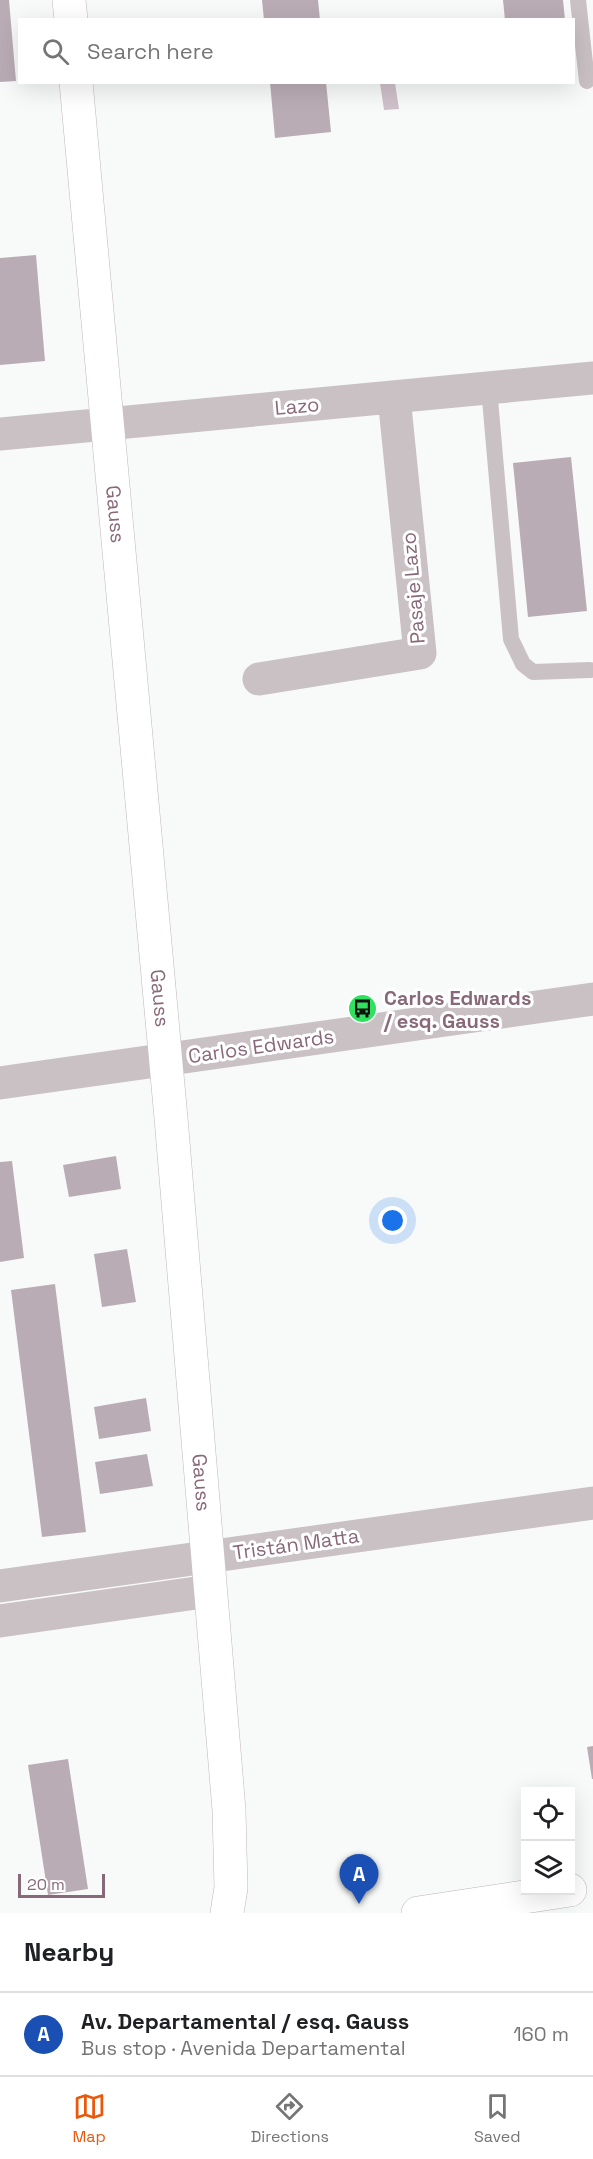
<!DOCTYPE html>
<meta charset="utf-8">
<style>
:root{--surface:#fff;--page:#f2f2f2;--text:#202124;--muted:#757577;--line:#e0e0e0;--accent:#ea580c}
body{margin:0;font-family:"Space Grotesk",sans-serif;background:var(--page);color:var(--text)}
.controls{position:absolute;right:18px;bottom:18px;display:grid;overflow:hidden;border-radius:0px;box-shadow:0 6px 24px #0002}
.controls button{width:54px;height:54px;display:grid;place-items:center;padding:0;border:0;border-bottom:2px solid var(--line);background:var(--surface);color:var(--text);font:30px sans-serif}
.scale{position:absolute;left:18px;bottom:15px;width:87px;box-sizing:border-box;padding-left:6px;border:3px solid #886979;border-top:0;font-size:16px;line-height:21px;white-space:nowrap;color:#886979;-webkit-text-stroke:4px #fff;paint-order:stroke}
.you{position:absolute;left:393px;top:1221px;width:21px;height:21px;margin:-15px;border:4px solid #fff;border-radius:50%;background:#1a73e8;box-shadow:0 0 0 9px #1a73e833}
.badge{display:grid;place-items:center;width:39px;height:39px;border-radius:50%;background:var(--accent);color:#fff;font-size:20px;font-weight:700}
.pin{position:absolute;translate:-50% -50px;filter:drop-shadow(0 2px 3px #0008)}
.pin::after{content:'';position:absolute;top:32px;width:21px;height:18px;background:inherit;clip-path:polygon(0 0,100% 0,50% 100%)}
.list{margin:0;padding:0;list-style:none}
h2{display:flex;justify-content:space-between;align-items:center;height:78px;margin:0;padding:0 24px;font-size:26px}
h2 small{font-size:20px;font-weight:400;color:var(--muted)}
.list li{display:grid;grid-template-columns:39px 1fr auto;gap:18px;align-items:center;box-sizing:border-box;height:84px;padding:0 24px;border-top:2px solid var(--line)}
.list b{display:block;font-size:22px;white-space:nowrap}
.list p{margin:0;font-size:20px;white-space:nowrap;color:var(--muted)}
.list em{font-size:20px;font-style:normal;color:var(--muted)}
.icon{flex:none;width:33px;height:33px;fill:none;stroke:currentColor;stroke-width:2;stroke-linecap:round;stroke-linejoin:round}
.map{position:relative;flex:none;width:593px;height:1913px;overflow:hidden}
.search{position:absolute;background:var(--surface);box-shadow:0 6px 24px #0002;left:18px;right:18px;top:18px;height:66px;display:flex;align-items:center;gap:15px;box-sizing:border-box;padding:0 21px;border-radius:0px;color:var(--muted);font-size:22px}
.sheet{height:162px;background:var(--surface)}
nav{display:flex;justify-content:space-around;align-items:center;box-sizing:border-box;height:84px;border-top:2px solid var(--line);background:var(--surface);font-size:16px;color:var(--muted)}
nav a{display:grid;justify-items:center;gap:3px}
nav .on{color:var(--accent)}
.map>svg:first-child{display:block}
</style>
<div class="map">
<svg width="593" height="1913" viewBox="0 0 593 1913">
<rect width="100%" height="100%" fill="#f8fafa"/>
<!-- water -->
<path fill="#cfc0ca" d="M380,83h15l4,26 -15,1z"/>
<!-- building -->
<path fill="#baacb4" d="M0,0h9l7,81 -16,1z
M262,0h56l2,20h-56z
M503,0h60l2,20h-60z
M270,82h56l5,50 -56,6z
M36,255l9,106 -45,4v-107z
M571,457l16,154 -59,6 -15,-154z
M116,1156l5,33 -52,8 -6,-32z
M12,1161l12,97 -24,4v-100z
M127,1249l9,53 -34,5 -8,-53z
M55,1284l31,248 -44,5 -31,-247z
M146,1398l5,33 -52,8 -5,-32z
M147,1454l6,32 -53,8 -5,-32z
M593,1746v33h-1l-5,-32z
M68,1759l20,130 -40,6 -20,-130z"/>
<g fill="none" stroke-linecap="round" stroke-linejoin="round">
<defs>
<g id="secondary">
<path d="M69,0l2,20"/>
<path id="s1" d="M76,82l95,1036 58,692 2,78 -4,25"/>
</g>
<path id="primary" d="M418,1913l152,-23"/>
</defs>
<!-- secondary casing -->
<use href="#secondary" stroke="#c0b6bb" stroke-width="34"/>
<!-- primary casing -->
<use href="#primary" stroke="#beb5b9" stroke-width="34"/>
<!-- lane -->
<path stroke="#cac1c5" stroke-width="16" d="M578,0l9,81
M489,388l22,251 12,25 10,8 57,-2"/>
<!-- street -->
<path stroke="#cac1c5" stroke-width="33" d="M0,434l593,-56
M259,679l161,-26 -26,-256
M0,1083l593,-84
M0,1586l593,-83
M0,1621l210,-30"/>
<!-- secondary -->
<use href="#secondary" stroke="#fff" stroke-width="33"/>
<!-- primary -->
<use href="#primary" stroke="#fff" stroke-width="33"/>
</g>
<!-- icons -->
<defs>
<symbol id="bus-disc" viewBox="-11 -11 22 22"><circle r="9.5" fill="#30e160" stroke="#fff"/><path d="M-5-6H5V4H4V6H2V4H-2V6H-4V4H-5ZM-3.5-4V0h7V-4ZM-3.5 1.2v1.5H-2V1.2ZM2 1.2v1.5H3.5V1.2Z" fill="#111"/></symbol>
</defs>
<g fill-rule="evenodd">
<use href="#bus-disc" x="346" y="992" width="33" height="33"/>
</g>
<g text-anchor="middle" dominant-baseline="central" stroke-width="6" stroke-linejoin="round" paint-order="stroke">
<!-- street labels -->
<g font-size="20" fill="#886979" stroke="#fff">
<text transform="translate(297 406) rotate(-5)">Lazo</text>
<text stroke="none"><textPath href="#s1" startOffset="434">Gauss</textPath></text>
<text transform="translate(413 588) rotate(-95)">Pasaje Lazo</text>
<text stroke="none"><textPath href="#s1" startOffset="920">Gauss</textPath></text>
<text transform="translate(261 1046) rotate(-8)">Carlos Edwards</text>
<text stroke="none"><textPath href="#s1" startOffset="1406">Gauss</textPath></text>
<text transform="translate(296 1544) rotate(-8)">Tristán Matta</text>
</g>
<!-- poi labels -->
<g font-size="20" font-weight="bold" fill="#886979" stroke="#fff" text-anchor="start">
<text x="384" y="998">Carlos Edwards<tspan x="384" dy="23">/ esq. Gauss</tspan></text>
</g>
</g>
</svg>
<div class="controls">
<button><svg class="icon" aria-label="locate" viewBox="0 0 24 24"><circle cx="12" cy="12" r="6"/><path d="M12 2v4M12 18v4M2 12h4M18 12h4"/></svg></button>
<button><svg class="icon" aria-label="layers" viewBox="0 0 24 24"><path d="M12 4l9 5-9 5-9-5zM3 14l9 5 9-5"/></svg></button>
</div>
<div class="scale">20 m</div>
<div class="you"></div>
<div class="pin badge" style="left:359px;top:1904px;background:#1a4fb4">A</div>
<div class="search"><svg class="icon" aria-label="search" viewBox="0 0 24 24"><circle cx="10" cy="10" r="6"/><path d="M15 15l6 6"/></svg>Search here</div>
</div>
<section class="sheet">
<h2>Nearby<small></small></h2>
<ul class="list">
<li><span class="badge" style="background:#1a4fb4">A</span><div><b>Av. Departamental / esq. Gauss</b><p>Bus stop · Avenida Departamental</p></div><em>160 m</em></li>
</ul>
</section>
<nav>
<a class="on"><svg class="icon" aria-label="map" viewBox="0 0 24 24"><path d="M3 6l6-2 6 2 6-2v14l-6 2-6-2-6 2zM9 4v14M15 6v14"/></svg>Map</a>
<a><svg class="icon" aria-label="directions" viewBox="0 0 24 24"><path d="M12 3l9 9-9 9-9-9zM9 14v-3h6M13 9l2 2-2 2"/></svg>Directions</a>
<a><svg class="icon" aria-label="saved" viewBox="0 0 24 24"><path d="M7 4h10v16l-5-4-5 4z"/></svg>Saved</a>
</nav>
